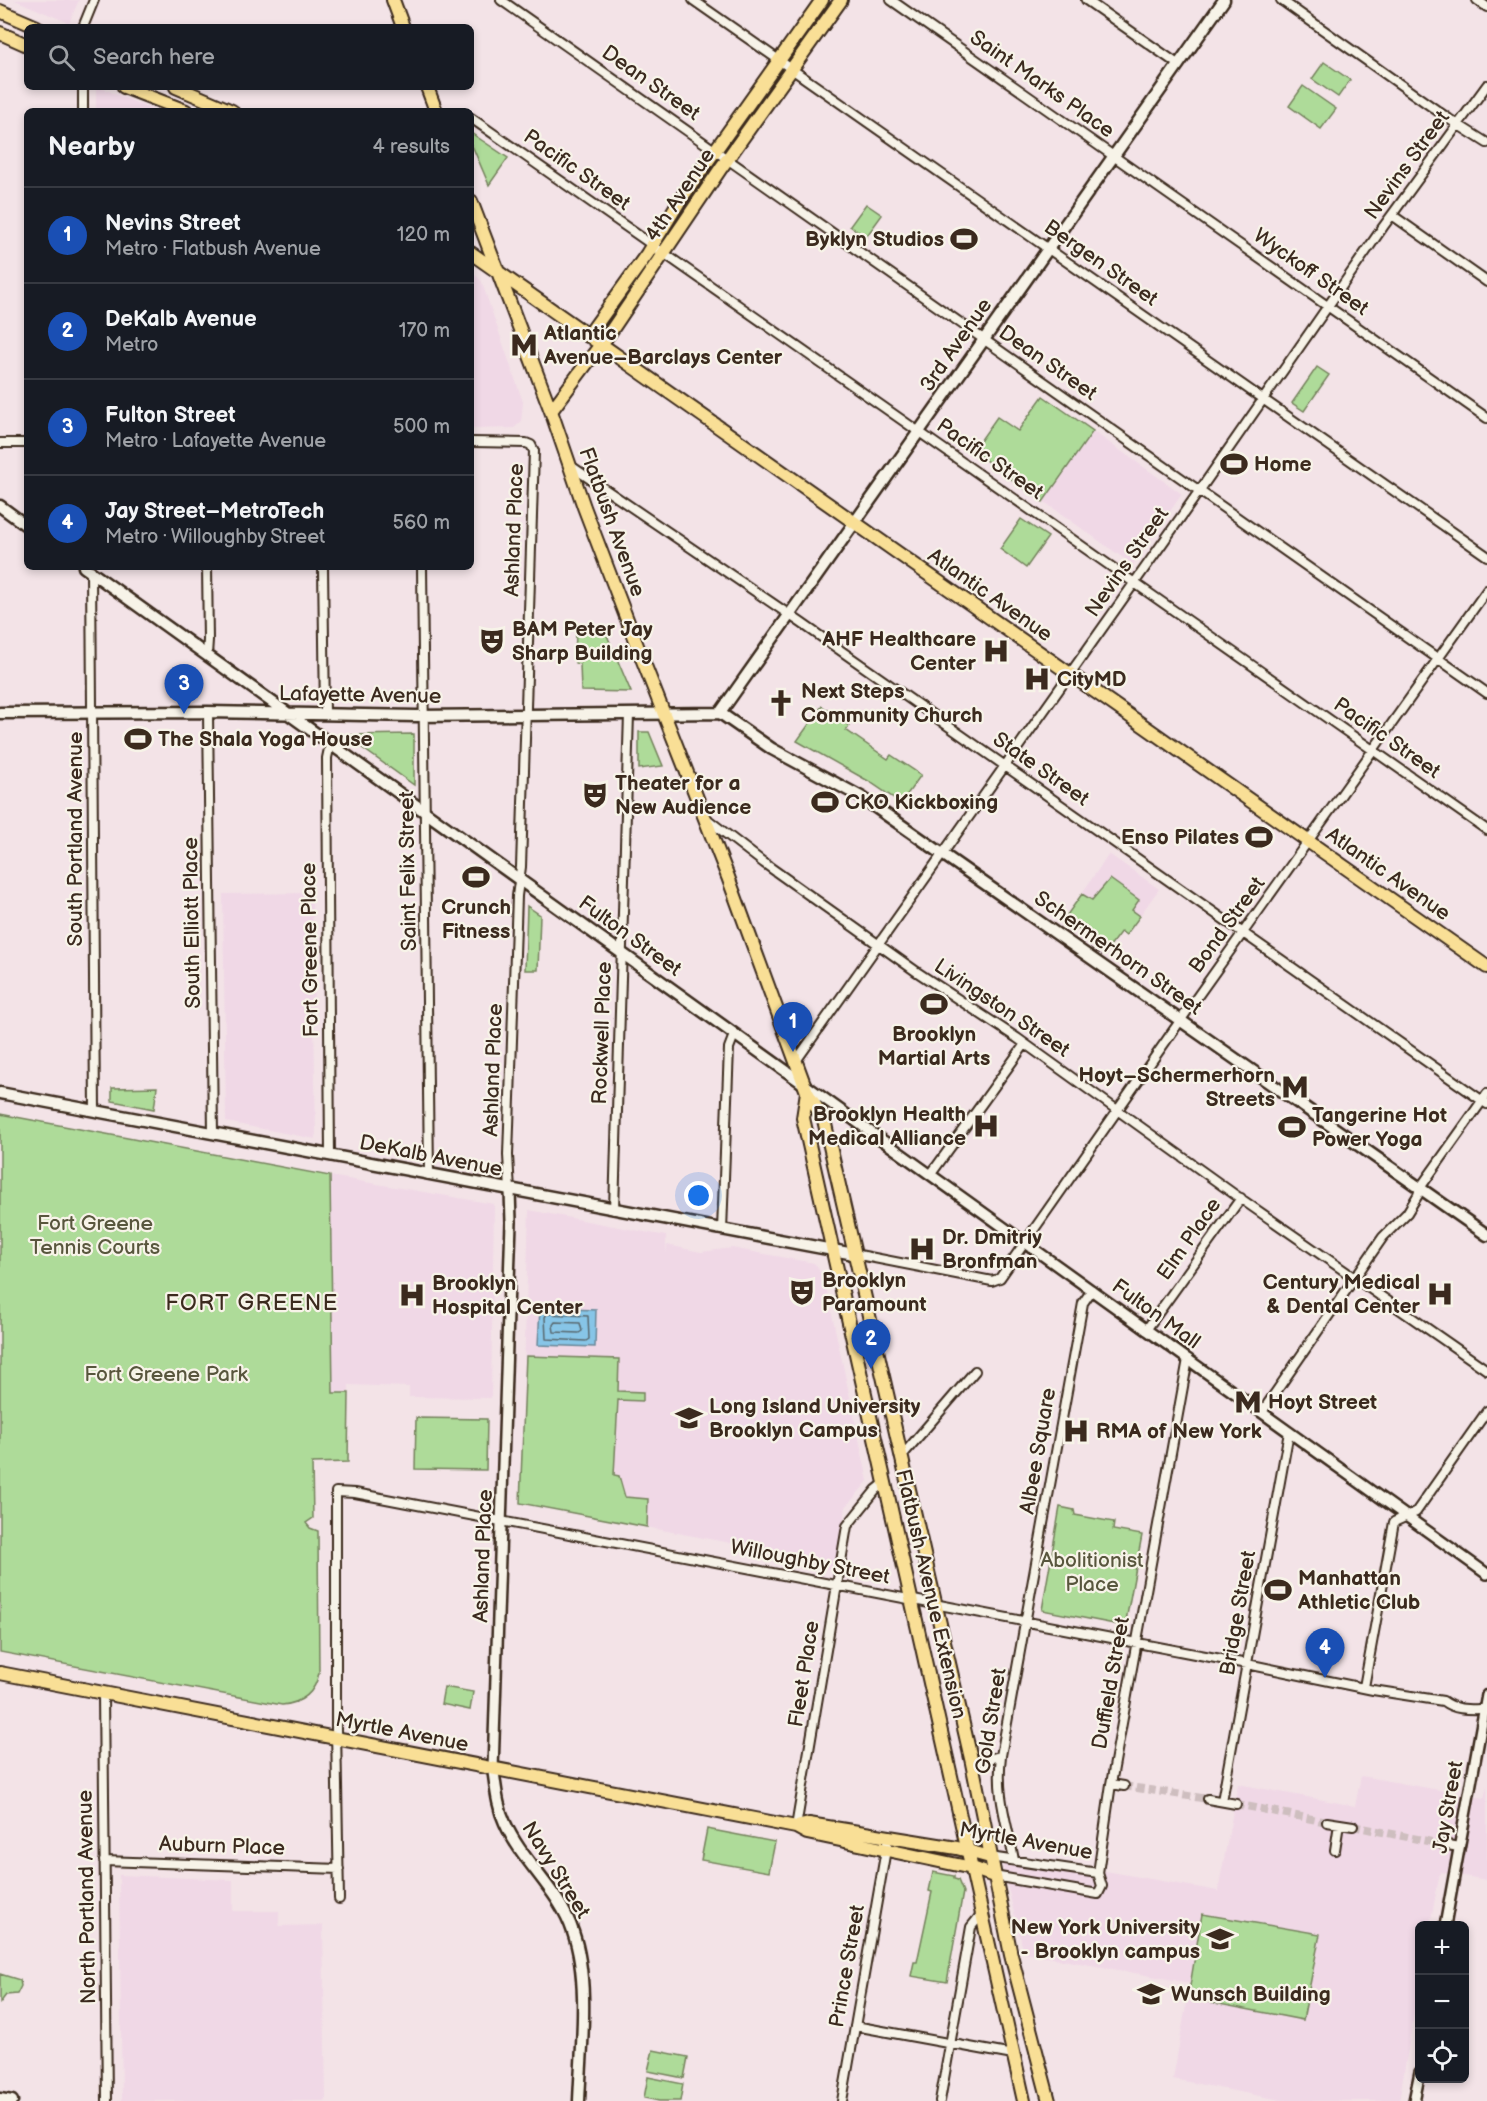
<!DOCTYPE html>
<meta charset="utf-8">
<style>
:root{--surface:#171b24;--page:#20242c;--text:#f1f3f6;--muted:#9ea1a6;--line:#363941;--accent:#8c9099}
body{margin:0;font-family:"Balsamiq Sans",sans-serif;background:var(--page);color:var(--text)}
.controls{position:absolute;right:18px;bottom:18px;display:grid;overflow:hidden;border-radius:9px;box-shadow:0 3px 9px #0003}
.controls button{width:54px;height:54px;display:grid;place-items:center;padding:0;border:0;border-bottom:2px solid var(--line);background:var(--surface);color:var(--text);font:30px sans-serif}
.you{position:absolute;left:699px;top:1196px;width:21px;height:21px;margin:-15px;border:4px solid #fff;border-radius:50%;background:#1a73e8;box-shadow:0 0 0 9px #1a73e833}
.badge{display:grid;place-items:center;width:39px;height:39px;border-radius:50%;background:var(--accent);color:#fff;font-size:20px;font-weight:700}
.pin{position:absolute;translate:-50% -50px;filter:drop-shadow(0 2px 3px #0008)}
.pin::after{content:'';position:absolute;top:32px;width:21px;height:18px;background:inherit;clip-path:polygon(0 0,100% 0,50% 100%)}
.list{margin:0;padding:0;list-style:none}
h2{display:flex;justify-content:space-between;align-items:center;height:78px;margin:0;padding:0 24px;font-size:26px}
h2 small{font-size:20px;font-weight:400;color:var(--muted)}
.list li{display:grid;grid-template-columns:39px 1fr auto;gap:18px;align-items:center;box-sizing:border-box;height:96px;padding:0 24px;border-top:2px solid var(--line)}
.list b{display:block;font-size:22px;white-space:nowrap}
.list p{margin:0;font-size:20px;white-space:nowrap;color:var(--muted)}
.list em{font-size:20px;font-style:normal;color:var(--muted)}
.icon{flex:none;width:33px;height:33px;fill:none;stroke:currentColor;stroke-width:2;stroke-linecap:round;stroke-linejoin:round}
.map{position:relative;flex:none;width:1487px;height:2101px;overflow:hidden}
.search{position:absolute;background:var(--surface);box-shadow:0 3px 9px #0003;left:24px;top:24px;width:450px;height:66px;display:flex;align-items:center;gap:15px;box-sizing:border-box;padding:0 21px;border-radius:9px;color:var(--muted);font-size:22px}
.panel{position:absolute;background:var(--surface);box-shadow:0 3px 9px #0003;left:24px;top:108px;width:450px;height:462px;border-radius:9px}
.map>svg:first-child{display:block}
</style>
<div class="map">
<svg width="1487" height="2101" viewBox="0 0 1487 2101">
<rect width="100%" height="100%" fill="#f3e3e7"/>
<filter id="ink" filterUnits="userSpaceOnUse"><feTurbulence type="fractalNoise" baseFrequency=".0167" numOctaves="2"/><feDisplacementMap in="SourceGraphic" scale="12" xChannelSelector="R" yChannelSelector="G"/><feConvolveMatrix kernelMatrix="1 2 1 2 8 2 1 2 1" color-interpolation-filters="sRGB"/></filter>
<g filter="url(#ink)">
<!-- built -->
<path fill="#f0d8e6" d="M15,0h64l-10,23z
M96,87h3l57,24h-60z
M471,272l10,8 42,122 -2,20 -7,6 -43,1z
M1043,396l139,98 -49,71 -160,-114 24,-34 21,14z
M1109,854l50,35 -33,46 -5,-4 -14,19 -43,-31z
M312,893v3l4,243 -90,-17 -3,-228z
M330,1176l164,28 -3,194 -82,-1v-10l-60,-2v8h-16z
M529,1210l137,26v17l1,-8 34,7 31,-4 82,15 3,3 8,16 43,199 -22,26 -12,63 -29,-5 -1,-8 -284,-54z
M1361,1776l123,22 3,-12v94l-47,-8 -10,53 -10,1 -1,60 -20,115h-113l-113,-22 17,-96 -166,-30 -25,-101 219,39 20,-107 117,22z
M119,1875l114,5v31h46v15l44,-1 3,176h-204z"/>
<!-- green -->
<path fill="#aedb99" stroke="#74825c" stroke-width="1.5" d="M1324,62l26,18 -12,17 -26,-18z
M1303,86l33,23 -15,20 -32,-23z
M471,133l37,25 -19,27 -18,-42z
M866,204l16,11 -16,22 -16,-11z
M1317,367l12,8 -25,36 -12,-8z
M1043,396l50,35 -50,71 -70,-51 24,-34 21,14z
M1021,519l27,18 -22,31 -26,-19z
M576,631l30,2 25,59 -50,-1 -1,-27 -5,-1z
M822,706l27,20 -3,4 42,29 3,-4 30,20 -20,28 -31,-21 -73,-41z
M639,732h10l14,34 -24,3z
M414,734v51l-70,-50h3z
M1110,879l29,21 -7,10 8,6 -14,19 -5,-4 -14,19 -43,-31 18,-25 10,6z
M527,906l13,9 -2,55h-13z
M157,1087l-3,22 -42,-8v-13h1z
M0,1114l330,62 3,217h16l-1,69 -36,1 1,55 -7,5 4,5 8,3 1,142c-4,20 -16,30 -37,32l-282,-53z
M526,1356l93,3 -1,32 25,1v9l-25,-1 -4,75 5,1 6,21 23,2 -1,28 -127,-24z
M416,1418l71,1 -1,51 -71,-1z
M1060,1507l14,3 1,5 39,7 -1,8 29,5 -17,91 -83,-16z
M444,1687l29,5 -3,18 -29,-6z
M707,1829l68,13 -6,30 -68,-12z
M933,1872l21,4v3l4,1 5,12 -16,90 -36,-6 3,-14h3l15,-70 -3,-1z
M1202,1914l118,20 -17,86 -115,-22z
M0,1974l20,6 1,6 -4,8 -11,1 -6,8z
M653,2050l35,7 -4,21 -36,-7z
M648,2077l35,7 -3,17h-21l-15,-3z"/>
<!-- water -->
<path fill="#87c5e7" stroke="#698797" stroke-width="1.5" d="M540,1308l56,2 -1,37 -57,-2z"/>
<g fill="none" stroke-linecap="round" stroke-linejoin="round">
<!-- shore -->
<path stroke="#59686e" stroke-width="1.5" d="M547,1314l41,2 1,23 -3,2 -40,-2 -1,-22z
M555,1322l25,1 2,8 -3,2 -25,-1 -1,-7z"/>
<!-- minor-tunnel -->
<path stroke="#cebebf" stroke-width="8" stroke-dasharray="8 4" stroke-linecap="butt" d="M1124,1786l84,13
M1236,1804l91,18
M1353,1826l89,18"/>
<defs>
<path id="minor" d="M501,0l986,693
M693,0l794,556
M891,0l596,418
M1086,0l93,65
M1281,0l168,119 38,24
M1477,0l10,7
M83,27l11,-27
M83,87v24
M471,118l1016,712
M1392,215l95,67
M471,442l55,1 5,2 3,6 -13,416 -4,29 -9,259 2,36
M0,443h27
M571,466l229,156 687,482
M323,567l2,147
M422,567l7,608
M91,570l4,541
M207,655l1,-15 -1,-73
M208,712l5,422
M330,744l-3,14 3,398
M707,819l57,44 153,109 100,66 217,156 253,176
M796,1061l397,-561 190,-273 104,-142
M931,1174l94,-130
M614,1210l15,-496
M722,1230l7,-182 5,-13
M854,1254l138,27 8,-3 180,-257 307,-431
M1146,1330l95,-132
M1262,1412l121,-175 24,-24 11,-18 2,-7 67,-94
M901,1457l74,-86
M1364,1687l30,-165 22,-10 71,-101
M103,1694l4,407
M972,1763l29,-7
M1111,1784l13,2
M1208,1799l28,5
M1222,1801l67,-369
M1327,1822l26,4
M796,1827l51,-301 29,-36 10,-8
M1442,1844l17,3
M1335,1850l4,-26
M990,1857l108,16
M1014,1860c-7,-38 -18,-64 -13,-104l82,-453 9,-13
M104,1861l235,8
M994,1876l104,18 4,-8 -4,-13 13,-89 77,-425
M339,1899l-3,-171v-236l19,1 892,171 126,26 70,11c13,10 28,8 44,8
M855,2026l158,29
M842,2101l46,-263
M940,2101l31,-174 12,-15"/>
<path id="tertiary" d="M804,1084l683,490
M493,1769l18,-547 -1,-31
M1445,1926l42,-231
M1414,2101l6,-29"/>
<path id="secondary" d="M0,506l27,20
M84,567l720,517
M0,713l208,-1 208,4 304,-3
M720,713l52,36 89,48 626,438
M720,713l504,-713
M0,1093l854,161
M493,1769c3,19 4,37 12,54 17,39 55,68 68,109 17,49 8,117 6,169
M0,2099l12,2"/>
<path id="primary" d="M393,0l10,27
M0,11l37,16
M0,33l27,12
M124,87l62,24
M176,87l56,24
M427,87l9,24
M471,201l80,210 33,96 52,136 92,234 79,215 17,28 148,643 39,192 38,146
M471,253l1016,714
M588,336l59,-82 33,-54 142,-200
M551,411l60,-80 110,-163 120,-168
M807,1092l-4,26 221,983
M0,1673l796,154 11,6 165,35 22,8
M796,1827l13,-3 148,24 33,9"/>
</defs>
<!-- minor casing -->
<use href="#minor" stroke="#3b2a1e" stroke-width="12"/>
<!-- tertiary casing -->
<use href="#tertiary" stroke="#3b2a1e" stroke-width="14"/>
<!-- secondary casing -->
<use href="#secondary" stroke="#3b2a1e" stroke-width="15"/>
<!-- primary casing -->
<use href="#primary" stroke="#3b2a1e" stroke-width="16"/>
<!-- minor -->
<use href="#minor" stroke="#f7f3e8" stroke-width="8"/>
<!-- tertiary -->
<use href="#tertiary" stroke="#f7f3e8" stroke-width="9"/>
<!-- secondary -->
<use href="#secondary" stroke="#f7f3e8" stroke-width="10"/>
<!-- primary -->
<use href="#primary" stroke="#f9df96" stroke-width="12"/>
</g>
</g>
<!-- icons -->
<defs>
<symbol id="stadium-bare" viewBox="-9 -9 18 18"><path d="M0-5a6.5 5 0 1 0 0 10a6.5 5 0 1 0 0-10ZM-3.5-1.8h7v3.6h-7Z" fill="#3b2a1e" stroke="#f7f3e8" stroke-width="2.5" paint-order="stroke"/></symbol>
<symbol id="metro-bare" viewBox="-9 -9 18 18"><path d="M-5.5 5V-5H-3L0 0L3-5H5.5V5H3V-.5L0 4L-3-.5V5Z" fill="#3b2a1e" stroke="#f7f3e8" stroke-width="2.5" paint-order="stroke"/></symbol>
<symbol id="theatre-bare" viewBox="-9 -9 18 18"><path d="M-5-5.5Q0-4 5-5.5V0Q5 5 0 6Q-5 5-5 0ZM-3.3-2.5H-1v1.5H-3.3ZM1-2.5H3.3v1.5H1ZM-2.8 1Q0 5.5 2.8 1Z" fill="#3b2a1e" stroke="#f7f3e8" stroke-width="2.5" paint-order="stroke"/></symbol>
<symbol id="hospital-bare" viewBox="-9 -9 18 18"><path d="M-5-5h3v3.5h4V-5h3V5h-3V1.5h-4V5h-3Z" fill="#3b2a1e" stroke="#f7f3e8" stroke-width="2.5" paint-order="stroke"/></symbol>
<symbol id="church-bare" viewBox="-9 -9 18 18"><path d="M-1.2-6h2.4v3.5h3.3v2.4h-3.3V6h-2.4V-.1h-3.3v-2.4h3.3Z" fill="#3b2a1e" stroke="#f7f3e8" stroke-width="2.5" paint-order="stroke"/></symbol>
<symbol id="university-bare" viewBox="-9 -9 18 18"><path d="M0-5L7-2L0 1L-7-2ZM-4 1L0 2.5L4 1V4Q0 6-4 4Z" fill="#3b2a1e" stroke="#f7f3e8" stroke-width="2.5" paint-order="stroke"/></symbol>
</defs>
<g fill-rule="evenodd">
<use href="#stadium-bare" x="945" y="220" width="38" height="38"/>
<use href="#metro-bare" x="505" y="326" width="38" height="38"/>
<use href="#stadium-bare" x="1215" y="445" width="38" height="38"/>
<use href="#theatre-bare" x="473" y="622" width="38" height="38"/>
<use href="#hospital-bare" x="977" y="632" width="38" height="38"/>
<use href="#hospital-bare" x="1018" y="660" width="38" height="38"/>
<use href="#church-bare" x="762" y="684" width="38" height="38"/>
<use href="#stadium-bare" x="119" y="720" width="38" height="38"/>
<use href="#theatre-bare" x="576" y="776" width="38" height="38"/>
<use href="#stadium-bare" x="806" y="783" width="38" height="38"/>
<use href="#stadium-bare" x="1240" y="818" width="38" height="38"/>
<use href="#stadium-bare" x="457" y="858" width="38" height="38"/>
<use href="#stadium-bare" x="915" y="985" width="38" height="38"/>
<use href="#metro-bare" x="1276" y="1068" width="38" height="38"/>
<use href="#hospital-bare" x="967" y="1107" width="38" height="38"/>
<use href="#stadium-bare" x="1273" y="1108" width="38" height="38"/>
<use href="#hospital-bare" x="903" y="1230" width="38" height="38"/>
<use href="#theatre-bare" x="783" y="1273" width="38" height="38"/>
<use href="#hospital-bare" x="1421" y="1275" width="38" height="38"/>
<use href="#hospital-bare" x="393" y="1276" width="38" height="38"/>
<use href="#metro-bare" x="1229" y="1383" width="38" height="38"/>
<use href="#university-bare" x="670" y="1399" width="38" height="38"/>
<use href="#hospital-bare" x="1057" y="1412" width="38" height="38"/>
<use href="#stadium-bare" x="1259" y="1571" width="38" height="38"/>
<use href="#university-bare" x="1201" y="1920" width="38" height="38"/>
<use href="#university-bare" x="1132" y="1975" width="38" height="38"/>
</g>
<g text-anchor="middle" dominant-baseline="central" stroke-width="4.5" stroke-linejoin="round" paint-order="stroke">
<!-- street labels -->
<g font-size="21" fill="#3b2a1e" stroke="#f7f3e8">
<text transform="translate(651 83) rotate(35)">Dean Street</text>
<text transform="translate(1042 84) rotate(35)">Saint Marks Place</text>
<text transform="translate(1407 165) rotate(-54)">Nevins Street</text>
<text transform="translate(577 170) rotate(35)">Pacific Street</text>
<text transform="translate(680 195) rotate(-56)">4th Avenue</text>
<text transform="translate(1101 263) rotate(35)">Bergen Street</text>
<text transform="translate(1311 272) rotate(35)">Wyckoff Street</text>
<text transform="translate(956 345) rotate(-55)">3rd Avenue</text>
<text transform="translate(1048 363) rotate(35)">Dean Street</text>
<text transform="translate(990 459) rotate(35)">Pacific Street</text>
<text transform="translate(612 522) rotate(70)">Flatbush Avenue</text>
<text transform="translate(514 530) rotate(-88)">Ashland Place</text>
<text transform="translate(1127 562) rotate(-55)">Nevins Street</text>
<text transform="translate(990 595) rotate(35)">Atlantic Avenue</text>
<text transform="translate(360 695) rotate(1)">Lafayette Avenue</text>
<text transform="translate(1387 738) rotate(35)">Pacific Street</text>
<text transform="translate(1041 769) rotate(35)">State Street</text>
<text transform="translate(75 839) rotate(-90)">South Portland Avenue</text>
<text transform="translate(408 871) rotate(-91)">Saint Felix Street</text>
<text transform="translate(1388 874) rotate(35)">Atlantic Avenue</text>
<text transform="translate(192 923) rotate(-91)">South Elliott Place</text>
<text transform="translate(1227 925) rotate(-54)">Bond Street</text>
<text transform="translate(630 936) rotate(36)">Fulton Street</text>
<text transform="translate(310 950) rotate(-91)">Fort Greene Place</text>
<text transform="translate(1118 953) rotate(35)">Schermerhorn Street</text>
<text transform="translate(1002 1008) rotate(34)">Livingston Street</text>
<text transform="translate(602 1033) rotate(-88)">Rockwell Place</text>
<text transform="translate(493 1070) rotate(-88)">Ashland Place</text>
<text transform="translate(431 1156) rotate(11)">DeKalb Avenue</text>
<text transform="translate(1189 1239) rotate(-55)">Elm Place</text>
<text transform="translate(1156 1314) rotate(36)">Fulton Mall</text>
<text transform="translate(1038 1451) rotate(-80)">Albee Square</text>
<text transform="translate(483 1556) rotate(-88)">Ashland Place</text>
<text transform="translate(810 1562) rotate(11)">Willoughby Street</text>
<text transform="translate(931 1594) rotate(77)">Flatbush Avenue Extension</text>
<text transform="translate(1238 1613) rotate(-80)">Bridge Street</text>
<text transform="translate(804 1674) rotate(-81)">Fleet Place</text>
<text transform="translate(1111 1683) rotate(-80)">Duffield Street</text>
<text transform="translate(991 1721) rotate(-81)">Gold Street</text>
<text transform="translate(402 1732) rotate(11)">Myrtle Avenue</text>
<text transform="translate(1448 1807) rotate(-80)">Jay Street</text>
<text transform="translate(1026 1841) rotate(10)">Myrtle Avenue</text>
<text transform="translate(222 1846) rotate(2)">Auburn Place</text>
<text transform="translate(556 1870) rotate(58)">Navy Street</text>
<text transform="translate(87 1897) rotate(-91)">North Portland Avenue</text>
<text transform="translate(847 1966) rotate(-80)">Prince Street</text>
</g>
<!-- poi labels -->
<g font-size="21" font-weight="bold" fill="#3b2a1e" stroke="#f7f3e8" text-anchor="start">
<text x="944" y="239" text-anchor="end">Byklyn Studios</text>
<text x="544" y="333">Atlantic<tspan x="544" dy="24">Avenue–Barclays Center</tspan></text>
<text x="1254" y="464">Home</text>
<text x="512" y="629">BAM Peter Jay<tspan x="512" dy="24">Sharp Building</tspan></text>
<text x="976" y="639" text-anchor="end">AHF Healthcare<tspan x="976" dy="24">Center</tspan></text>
<text x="1057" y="679">CityMD</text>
<text x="801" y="691">Next Steps<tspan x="801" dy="24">Community Church</tspan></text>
<text x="158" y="739">The Shala Yoga House</text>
<text x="615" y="783">Theater for a<tspan x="615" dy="24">New Audience</tspan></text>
<text x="845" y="802">CKO Kickboxing</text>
<text x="1239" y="837" text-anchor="end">Enso Pilates</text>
<text x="476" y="907" text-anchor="middle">Crunch<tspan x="476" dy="24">Fitness</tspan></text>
<text x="934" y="1034" text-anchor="middle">Brooklyn<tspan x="934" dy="24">Martial Arts</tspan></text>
<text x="1275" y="1075" text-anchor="end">Hoyt–Schermerhorn<tspan x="1275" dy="24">Streets</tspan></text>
<text x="966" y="1114" text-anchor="end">Brooklyn Health<tspan x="966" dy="24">Medical Alliance</tspan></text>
<text x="1312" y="1115">Tangerine Hot<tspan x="1312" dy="24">Power Yoga</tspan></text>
<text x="942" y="1237">Dr. Dmitriy<tspan x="942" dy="24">Bronfman</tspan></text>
<text x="822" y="1280">Brooklyn<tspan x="822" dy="24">Paramount</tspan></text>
<text x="1420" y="1282" text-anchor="end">Century Medical<tspan x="1420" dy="24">&amp; Dental Center</tspan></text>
<text x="432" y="1283">Brooklyn<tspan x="432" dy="24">Hospital Center</tspan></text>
<text x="1268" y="1402">Hoyt Street</text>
<text x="709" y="1406">Long Island University<tspan x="709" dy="24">Brooklyn Campus</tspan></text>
<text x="1096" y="1431">RMA of New York</text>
<text x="1298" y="1578">Manhattan<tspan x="1298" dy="24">Athletic Club</tspan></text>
<text x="1200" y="1927" text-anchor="end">New York University<tspan x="1200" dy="24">- Brooklyn campus</tspan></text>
<text x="1171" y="1994">Wunsch Building</text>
</g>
<!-- park labels -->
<g font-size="21" fill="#58563d" stroke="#f7f3e8">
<text x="95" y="1223">Fort Greene<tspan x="95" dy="24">Tennis Courts</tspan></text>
<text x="166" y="1374">Fort Greene Park</text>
<text x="1092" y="1560">Abolitionist<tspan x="1092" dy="24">Place</tspan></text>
</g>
<!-- neighbourhood labels -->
<g font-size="22" letter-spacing="1.5" fill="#3b2a1e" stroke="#f7f3e8">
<text x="252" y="1303">FORT GREENE</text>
</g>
</g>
</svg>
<div class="controls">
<button>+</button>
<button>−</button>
<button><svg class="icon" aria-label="locate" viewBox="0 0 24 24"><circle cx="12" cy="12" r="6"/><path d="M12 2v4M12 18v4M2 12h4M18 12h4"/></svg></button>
</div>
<div class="you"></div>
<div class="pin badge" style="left:793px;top:1052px;background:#1a4fb4">1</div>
<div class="pin badge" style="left:871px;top:1369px;background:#1a4fb4">2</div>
<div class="pin badge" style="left:184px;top:714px;background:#1a4fb4">3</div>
<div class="pin badge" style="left:1325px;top:1678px;background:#1a4fb4">4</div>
<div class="search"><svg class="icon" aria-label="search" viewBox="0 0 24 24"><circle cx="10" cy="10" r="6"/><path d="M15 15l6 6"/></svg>Search here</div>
<section class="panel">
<h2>Nearby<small>4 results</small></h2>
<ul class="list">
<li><span class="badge" style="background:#1a4fb4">1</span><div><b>Nevins Street</b><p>Metro · Flatbush Avenue</p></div><em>120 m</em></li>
<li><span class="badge" style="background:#1a4fb4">2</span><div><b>DeKalb Avenue</b><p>Metro</p></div><em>170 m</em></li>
<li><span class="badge" style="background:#1a4fb4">3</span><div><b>Fulton Street</b><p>Metro · Lafayette Avenue</p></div><em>500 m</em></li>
<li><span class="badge" style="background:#1a4fb4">4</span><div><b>Jay Street–MetroTech</b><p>Metro · Willoughby Street</p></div><em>560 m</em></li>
</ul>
</section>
</div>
